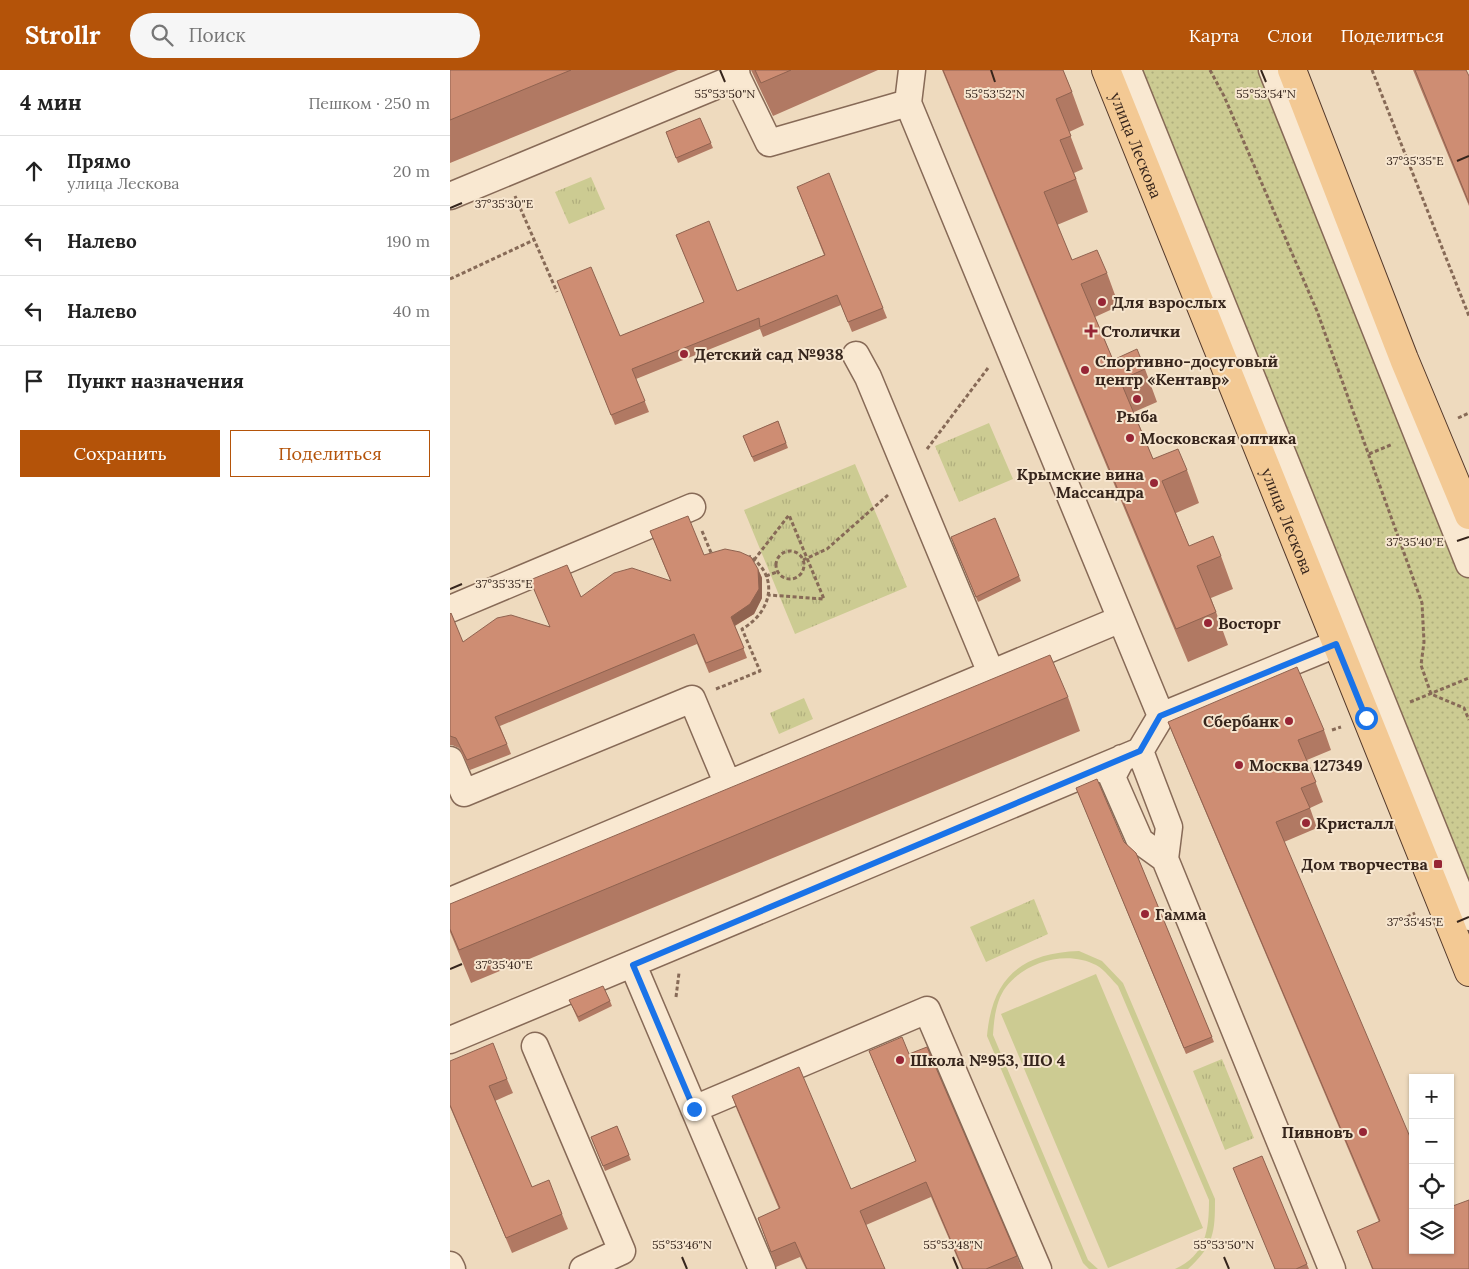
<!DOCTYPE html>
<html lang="ru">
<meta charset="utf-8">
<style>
:root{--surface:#fff;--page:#f6f6f6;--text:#222;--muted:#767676;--line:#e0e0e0;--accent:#b45309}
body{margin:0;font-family:Lora,serif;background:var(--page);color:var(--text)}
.controls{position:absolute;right:15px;bottom:15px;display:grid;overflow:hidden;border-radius:0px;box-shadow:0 1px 4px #0004}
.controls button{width:45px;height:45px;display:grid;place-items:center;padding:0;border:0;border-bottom:1px solid var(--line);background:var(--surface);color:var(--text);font:25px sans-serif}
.stop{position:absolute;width:15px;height:15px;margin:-11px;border:4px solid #1a73e8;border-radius:50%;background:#fff}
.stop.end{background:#1a73e8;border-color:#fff;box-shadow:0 1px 5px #0008}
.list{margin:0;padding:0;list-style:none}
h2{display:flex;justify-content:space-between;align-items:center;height:65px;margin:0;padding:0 20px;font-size:21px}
h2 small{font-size:16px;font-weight:400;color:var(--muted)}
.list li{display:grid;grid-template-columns:32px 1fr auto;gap:15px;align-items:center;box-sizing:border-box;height:70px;padding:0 20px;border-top:1px solid var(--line)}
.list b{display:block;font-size:19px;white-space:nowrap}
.list p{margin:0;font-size:16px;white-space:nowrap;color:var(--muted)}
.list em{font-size:16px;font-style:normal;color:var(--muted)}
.actions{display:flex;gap:10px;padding:15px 20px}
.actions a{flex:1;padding:11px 0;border:1px solid var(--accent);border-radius:0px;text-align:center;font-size:18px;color:var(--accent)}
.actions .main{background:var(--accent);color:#fff}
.icon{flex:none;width:28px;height:28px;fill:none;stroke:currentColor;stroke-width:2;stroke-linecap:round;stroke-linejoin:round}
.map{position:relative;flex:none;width:1019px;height:1199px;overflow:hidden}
header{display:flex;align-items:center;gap:30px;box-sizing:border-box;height:70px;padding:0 25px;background:var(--accent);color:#fff}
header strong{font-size:24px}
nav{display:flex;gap:28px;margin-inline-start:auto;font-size:18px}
.search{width:350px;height:45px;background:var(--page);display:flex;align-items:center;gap:12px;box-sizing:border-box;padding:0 18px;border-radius:28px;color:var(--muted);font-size:19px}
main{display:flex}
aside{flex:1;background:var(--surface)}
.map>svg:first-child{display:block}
</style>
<header>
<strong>Strollr</strong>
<div class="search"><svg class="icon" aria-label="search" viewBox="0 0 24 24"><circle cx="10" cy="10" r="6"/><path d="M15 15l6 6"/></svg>Поиск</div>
<nav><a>Карта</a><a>Слои</a><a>Поделиться</a></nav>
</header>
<main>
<aside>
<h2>4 мин<small>Пешком · 250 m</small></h2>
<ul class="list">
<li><svg class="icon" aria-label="ahead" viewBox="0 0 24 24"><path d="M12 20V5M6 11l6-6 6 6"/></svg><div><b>Прямо</b><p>улица Лескова</p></div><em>20 m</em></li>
<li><svg class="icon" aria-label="left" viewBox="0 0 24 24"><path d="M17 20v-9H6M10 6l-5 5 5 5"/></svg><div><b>Налево</b></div><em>190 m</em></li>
<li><svg class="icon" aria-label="left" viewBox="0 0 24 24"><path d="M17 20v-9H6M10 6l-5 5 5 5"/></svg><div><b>Налево</b></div><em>40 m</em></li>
<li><svg class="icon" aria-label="arrive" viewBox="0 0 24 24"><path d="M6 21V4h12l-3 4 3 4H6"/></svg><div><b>Пункт назначения</b></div></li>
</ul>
<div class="actions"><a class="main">Сохранить</a><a>Поделиться</a></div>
</aside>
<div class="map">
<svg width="1019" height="1199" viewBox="0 0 1019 1199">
<defs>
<pattern id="grass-dots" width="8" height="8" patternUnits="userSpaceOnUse" patternTransform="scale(1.25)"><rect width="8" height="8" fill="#cccb92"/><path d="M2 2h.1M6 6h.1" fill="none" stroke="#b0ae7d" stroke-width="1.8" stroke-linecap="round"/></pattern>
<pattern id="park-tufts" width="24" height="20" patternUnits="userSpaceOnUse" patternTransform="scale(1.25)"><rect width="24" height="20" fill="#cccb92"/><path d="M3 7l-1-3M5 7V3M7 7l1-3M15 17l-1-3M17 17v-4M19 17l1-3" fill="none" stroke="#b0ae7d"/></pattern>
</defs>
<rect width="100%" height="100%" fill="#eedabe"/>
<!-- grass -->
<path fill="url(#grass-dots)" d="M679,0h134l206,509v327z"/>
<!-- park -->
<path fill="url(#park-tufts)" d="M141,107l14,32 -36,15 -14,-32z
M539,353l24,56 -54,23 -24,-56z
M405,394l52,123 -112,47 -51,-124z
M354,628l9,21 -34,15 -9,-21z
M584,829l14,35 -62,28 -16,-35z
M772,989l32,79 -29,12 -32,-79z"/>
<!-- pitch -->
<path fill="#cccb92" d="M629,881l23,10 21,22 92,216c0,34 -1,46 -27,70h-13c31,-14 34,-39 34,-69l-91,-214c-6,-6 -13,-16 -22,-21 -29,-15 -70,-4 -90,22 -10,13 -12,32 -13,48l95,225 10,9h-9l-6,-6 -96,-227c5,-58 34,-83 92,-85z
M646,904l107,254 -95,40 -107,-254z"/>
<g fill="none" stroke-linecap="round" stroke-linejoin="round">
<defs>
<path id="minor" d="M678,0l341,847
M822,0l197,494
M287,7l32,66 139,-40 253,613
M458,33l4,-33
M0,126l287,-119 -1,-7
M406,285l12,22 123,296
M0,539l242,-102
M690,681l29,76 -4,32 167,410
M672,688l-10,19 28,64 25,18
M0,690l14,33 228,-94 36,86
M0,831l671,-282
M183,895l129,304
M0,970l690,-289 21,-35 175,-72
M85,976l87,205 -39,18
M244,1039l233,-99 111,259
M0,1195l2,4"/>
<g id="major">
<path id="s1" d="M656,0l363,902"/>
<path d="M842,0l112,289 65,156"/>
</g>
</defs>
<!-- minor casing -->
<use href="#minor" stroke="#876a57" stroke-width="29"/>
<!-- major casing -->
<use href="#major" stroke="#54392b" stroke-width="30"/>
<!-- path -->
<path stroke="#876a57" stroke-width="3" stroke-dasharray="4 2.5" stroke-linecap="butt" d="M760,0l14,26 93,215 105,292 2,39 -3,23 10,29 33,14 5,12
M922,0l97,246
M65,126l42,96
M0,209l84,-39
M1008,348l11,-5
M477,379l61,-81
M919,384l24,-10
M252,461l10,24
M326 495a14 14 0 1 1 28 0a14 14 0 1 1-28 0Z
M304,490l35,-45 35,84 -56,-4
M353,490l24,-11 61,-54
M316,506l11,-4
M266,619l44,-18 -18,-42c30,-17 38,-53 7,-73
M960,632l59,-24
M882,660l9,-3
M957,847l8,-4
M226,927l3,-24"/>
<!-- minor -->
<use href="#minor" stroke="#f9e8d1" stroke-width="26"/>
<!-- major -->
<use href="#major" stroke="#f3c994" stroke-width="28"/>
</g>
<!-- wall -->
<path fill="#b17963" d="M0,0h228l-228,93z
M301,0h127l-105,46z
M492,0h121l9,22 12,33 -15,7 14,37 -9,4 14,39 -31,13 15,35 35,13 12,33 -24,11 18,43 32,9 12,33 -23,10 19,47 34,11 12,33 -23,10 13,33 32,10 12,33 -22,9 17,47 -40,17z
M963,0h53l3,6v130z
M250,48l13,30 -35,15 -12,-31z
M347,117l86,121 4,10 -35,14 -11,-27 -78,32 -3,-8 -124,50 13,33 -34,13 -58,-144 63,55 84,-34 -28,-67 61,56 87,-36z
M328,351l10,27 -34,14 -11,-26z
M200,461l54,24 54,14 4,9v20l-8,16 -19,12 12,32 -38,15 -12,-29 -197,82 11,28 -41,16 -11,-22 -7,-3h-2v-131l13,28 87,-16 -20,-46 51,17 89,-17z
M503,473l66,33 2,5 -43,21z
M618,627l12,34 -609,252 -21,-51v-28z
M718,652l156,8 7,20 -24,10 16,42 -13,6 7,20 -33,14 129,408 56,19h-97l-15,-38 22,-9 -203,-480z
M626,718l48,54 12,11 78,189 -28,12z
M119,930l41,1 2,5 -33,16z
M419,981l40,3 108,202 5,13h-60l-31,-72 -65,28 19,44h-79l-6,-12 -24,10 -18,-49 21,-9 -42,-99 -5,-14 119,93 65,-28 -41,-95z
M0,991l57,18 6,14 -18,8 37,86 30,27 6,15 -56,24 -62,-146z
M167,1056l14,34 -26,11 -14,-34z
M812,1086l47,113h-34z"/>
<!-- shaded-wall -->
<path fill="#906350" d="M308,499l4,9v20l-8,16 -20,12 -3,-9z"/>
<!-- building -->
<path fill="#ce8d73" stroke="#906350" d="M0,0h121l-121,50z
M305,0h36l-30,13z
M493,0h120l9,22 -16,7 15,37 -11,4 16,39 -32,13 28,68 25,-10 10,23 -26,11 32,76 24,-11 8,20 -25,11 33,79 25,-10 9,21 -25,11 27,65 24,-10 8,20 -24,10 19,46 -40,17z
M965,0h51l3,6v127z
M250,48l11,25 -35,15 -10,-26z
M379,103l54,135 -35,14 -11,-27 -77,32 -1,-9 -127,51 13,32 -34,14 -54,-134 34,-14 29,69 84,-34 -28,-67 33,-14 28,70 88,-36 -28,-68z
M328,351l8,22 -34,14 -9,-21z
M238,446l16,39 21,-6 15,3 11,5 7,12 1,20 -9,15 -19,13 13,31 -38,15 -12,-29 -199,83 12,27 -40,16 -11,-22 -6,-2v-122l1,-1 12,29 34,-24 14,-3 39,12 -20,-47 37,-15 14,32 33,-24 18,-5 39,13 -21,-50z
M545,448l24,58 -43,21 -25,-60z
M600,585l18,42 -609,253 -9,-21v-25z
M847,597l27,63 -26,10 18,42 -15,6 9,20 -34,14 137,322v106h37v-43l19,-7v69h-96l-16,-38 23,-10 -212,-499z
M647,709l27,63 12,11 76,184 -28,11 -108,-260z
M153,916l7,15 -32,16 -9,-17z
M452,967l7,17 18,-7 90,209 -31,13h-23l-37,-87 -66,29 25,58h-78l-12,-27 -24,10 -13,-34 22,-10 -48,-112 67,-29 52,122 65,-28 -47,-110z
M43,973l14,36 -18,7 43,101 17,-7 13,34 -56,24 -56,-133v-44z
M167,1056l12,29 -26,11 -12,-29z
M812,1086l45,108 -11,5h-21l-42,-101z"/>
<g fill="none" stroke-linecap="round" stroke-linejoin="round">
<!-- route -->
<path stroke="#1a73e8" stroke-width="6" d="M244,1039l-61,-144 507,-214 20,-35 176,-72 30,74"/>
</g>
<!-- ticks -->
<path fill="none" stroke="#36251c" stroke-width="2" d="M270,0l5,12M541,0l4,12M811,0l5,12M1007,91l12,-5M0,138l12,-5M1007,471l12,-4M0,519l12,-5M1007,852l12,-5M0,899l12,-5M232,1187l5,12M503,1187l5,12M774,1187l5,12"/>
<!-- markers -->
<g fill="#972636" stroke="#f6e5ce" stroke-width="2">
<circle cx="652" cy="232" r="5"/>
<path d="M638.5 253.5h5v5h5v5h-5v5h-5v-5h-5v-5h5z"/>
<circle cx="234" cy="284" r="5"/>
<circle cx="635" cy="300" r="5"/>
<circle cx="687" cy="329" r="5"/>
<circle cx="680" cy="368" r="5"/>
<circle cx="704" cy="413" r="5"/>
<circle cx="758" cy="553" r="5"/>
<circle cx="839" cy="651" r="5"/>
<circle cx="789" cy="695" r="5"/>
<circle cx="856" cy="753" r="5"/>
<rect x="983" y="789" width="10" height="10" rx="2.5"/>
<circle cx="695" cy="844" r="5"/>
<circle cx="450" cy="990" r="5"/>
<circle cx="913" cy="1062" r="5"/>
</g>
<g text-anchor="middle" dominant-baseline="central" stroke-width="4" stroke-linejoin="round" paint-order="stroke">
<!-- street labels -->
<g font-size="16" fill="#36251c" stroke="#f6e5ce">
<text stroke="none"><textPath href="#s1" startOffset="81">улица Лескова</textPath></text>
<text stroke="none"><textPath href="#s1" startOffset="486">улица Лескова</textPath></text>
</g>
<!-- poi labels -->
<g font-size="16" font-weight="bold" fill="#36251c" stroke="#f6e5ce" text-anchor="start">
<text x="662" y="232">Для взрослых</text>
<text x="651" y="261">Столички</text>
<text x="244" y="284">Детский сад №938</text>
<text x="645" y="291">Спортивно-досуговый<tspan x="645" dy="18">центр «Кентавр»</tspan></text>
<text x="687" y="346" text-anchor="middle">Рыба</text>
<text x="690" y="368">Московская оптика</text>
<text x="694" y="404" text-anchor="end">Крымские вина<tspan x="694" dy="18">Массандра</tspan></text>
<text x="768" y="553">Восторг</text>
<text x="829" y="651" text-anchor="end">Сбербанк</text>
<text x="799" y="695">Москва 127349</text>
<text x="866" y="753">Кристалл</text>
<text x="978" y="794" text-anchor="end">Дом творчества</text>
<text x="705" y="844">Гамма</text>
<text x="460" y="990">Школа №953, ШО 4</text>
<text x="903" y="1062" text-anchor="end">Пивновъ</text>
</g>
</g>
<g font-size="12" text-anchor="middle" fill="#36251c" stroke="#f6e5ce" stroke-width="4" stroke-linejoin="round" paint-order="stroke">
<text x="275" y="28">55°53'50"N</text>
<text x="545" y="28">55°53'52"N</text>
<text x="816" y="28">55°53'54"N</text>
<text x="965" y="95">37°35'35"E</text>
<text x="54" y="138">37°35'30"E</text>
<text x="965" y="476">37°35'40"E</text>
<text x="54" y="518">37°35'35"E</text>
<text x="965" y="856">37°35'45"E</text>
<text x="54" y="899">37°35'40"E</text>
<text x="232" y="1179">55°53'46"N</text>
<text x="503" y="1179">55°53'48"N</text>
<text x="774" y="1179">55°53'50"N</text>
</g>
</svg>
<div class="controls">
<button>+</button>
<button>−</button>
<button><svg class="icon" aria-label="locate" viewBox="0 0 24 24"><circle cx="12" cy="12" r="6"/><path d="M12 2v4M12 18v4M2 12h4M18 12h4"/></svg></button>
<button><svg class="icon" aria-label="layers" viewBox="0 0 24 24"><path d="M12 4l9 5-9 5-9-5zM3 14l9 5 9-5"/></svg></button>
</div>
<div class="stop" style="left:916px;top:648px"></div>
<div class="stop end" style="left:244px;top:1039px"></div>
</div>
</main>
